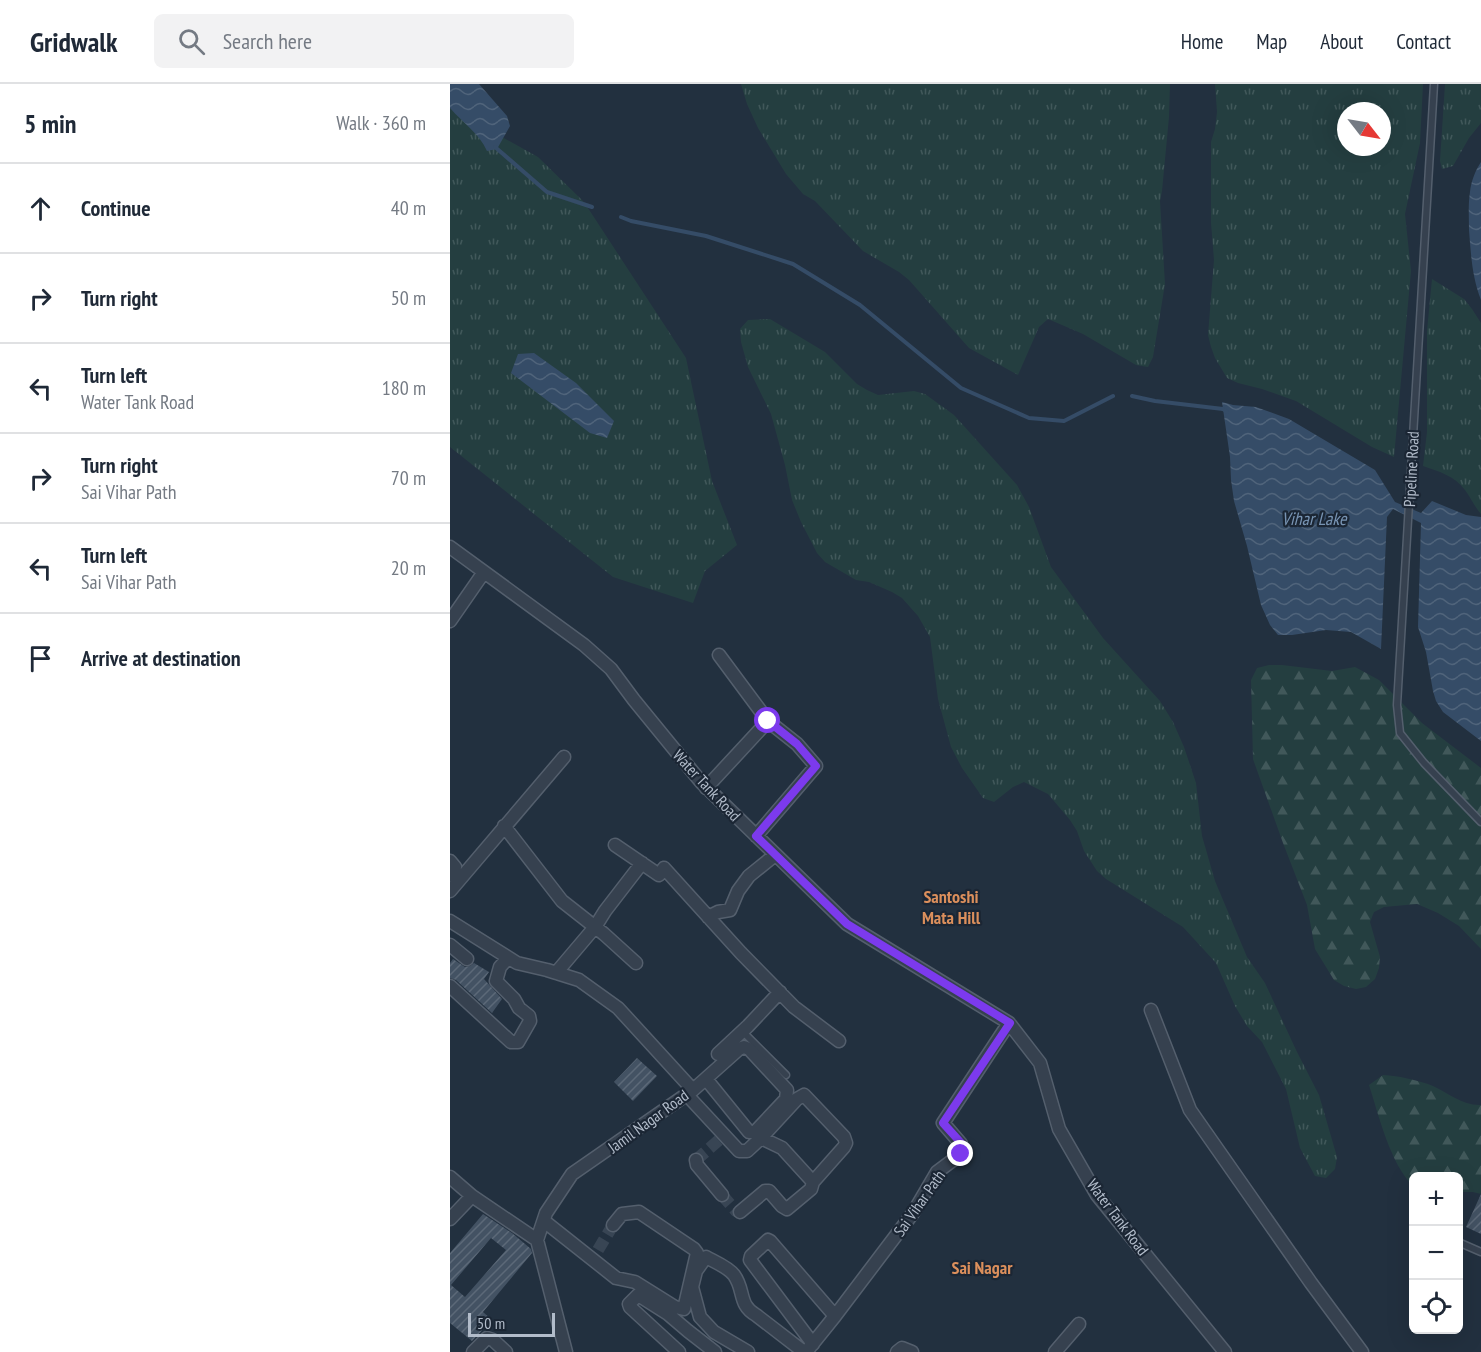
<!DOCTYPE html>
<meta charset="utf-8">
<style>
:root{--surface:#fff;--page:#f2f2f3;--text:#1f2937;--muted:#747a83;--line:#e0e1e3}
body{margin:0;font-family:"PT Sans Narrow",sans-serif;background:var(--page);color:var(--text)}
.controls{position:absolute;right:18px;bottom:18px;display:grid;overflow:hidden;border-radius:9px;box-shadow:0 6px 24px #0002}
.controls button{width:54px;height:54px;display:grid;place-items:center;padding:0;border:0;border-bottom:2px solid var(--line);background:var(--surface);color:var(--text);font:30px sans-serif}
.compass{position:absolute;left:887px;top:18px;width:54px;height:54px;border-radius:50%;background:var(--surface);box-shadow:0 6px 24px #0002;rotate:121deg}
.scale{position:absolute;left:18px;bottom:15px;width:87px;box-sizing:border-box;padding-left:6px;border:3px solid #b2bcca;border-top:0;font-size:16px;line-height:21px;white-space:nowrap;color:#b2bcca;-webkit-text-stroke:4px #1b2634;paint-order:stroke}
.stop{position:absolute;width:18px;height:18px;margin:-14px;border:4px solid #7c3aed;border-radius:50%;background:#fff}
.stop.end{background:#7c3aed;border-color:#fff;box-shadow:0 2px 6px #0008}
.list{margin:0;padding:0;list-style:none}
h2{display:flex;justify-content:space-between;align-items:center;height:78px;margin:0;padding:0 24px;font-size:26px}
h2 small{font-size:20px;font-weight:400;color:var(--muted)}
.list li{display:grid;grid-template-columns:39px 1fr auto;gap:18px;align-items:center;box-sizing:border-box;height:90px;padding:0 24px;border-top:2px solid var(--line)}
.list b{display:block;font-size:22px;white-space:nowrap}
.list p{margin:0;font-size:20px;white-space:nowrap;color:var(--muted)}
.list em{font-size:20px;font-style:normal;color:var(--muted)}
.icon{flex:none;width:33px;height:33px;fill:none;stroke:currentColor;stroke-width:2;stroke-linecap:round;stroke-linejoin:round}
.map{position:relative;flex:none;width:1031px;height:1268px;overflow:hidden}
header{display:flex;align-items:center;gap:36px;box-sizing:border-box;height:84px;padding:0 30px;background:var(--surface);border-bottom:2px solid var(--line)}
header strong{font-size:28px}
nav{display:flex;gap:33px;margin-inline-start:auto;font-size:21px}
.search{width:420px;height:54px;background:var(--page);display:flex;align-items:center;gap:15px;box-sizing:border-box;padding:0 21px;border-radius:9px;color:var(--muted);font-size:22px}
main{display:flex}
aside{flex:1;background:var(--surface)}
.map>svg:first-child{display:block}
</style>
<header>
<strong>Gridwalk</strong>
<div class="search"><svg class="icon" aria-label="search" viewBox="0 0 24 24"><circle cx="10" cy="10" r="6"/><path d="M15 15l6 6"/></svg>Search here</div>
<nav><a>Home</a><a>Map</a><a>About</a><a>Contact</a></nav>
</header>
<main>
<aside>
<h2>5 min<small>Walk · 360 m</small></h2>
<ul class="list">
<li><svg class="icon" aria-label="ahead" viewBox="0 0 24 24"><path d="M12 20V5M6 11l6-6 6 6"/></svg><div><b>Continue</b></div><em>40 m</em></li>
<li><svg class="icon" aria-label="right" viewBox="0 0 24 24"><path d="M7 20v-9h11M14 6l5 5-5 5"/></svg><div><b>Turn right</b></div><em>50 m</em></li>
<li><svg class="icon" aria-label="left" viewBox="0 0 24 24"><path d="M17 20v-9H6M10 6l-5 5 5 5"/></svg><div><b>Turn left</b><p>Water Tank Road</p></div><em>180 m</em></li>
<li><svg class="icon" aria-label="right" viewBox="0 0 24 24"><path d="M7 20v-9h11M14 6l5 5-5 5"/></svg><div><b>Turn right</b><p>Sai Vihar Path</p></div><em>70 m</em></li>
<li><svg class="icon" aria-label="left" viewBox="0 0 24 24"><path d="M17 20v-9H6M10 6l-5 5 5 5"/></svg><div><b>Turn left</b><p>Sai Vihar Path</p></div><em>20 m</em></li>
<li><svg class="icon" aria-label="arrive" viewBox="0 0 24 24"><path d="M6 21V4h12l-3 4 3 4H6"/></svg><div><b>Arrive at destination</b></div></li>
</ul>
</aside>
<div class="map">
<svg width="1031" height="1268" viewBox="0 0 1031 1268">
<defs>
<pattern id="grass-tufts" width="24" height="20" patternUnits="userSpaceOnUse" patternTransform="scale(1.5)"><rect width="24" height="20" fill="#243e40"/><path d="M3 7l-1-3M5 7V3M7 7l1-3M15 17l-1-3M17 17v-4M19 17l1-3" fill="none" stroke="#41585a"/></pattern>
<pattern id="forest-firs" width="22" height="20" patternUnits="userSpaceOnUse" patternTransform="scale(1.5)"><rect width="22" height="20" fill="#243e40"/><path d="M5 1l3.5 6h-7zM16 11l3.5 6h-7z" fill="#41585a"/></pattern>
<pattern id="water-waves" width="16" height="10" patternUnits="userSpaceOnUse" patternTransform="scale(1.5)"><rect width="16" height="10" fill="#354c67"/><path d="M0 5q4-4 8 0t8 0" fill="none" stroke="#50647b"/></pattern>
<pattern id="building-hatch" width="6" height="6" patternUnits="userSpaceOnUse" patternTransform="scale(1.5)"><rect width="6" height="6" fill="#435263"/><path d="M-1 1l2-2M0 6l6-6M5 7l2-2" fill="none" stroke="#5c6978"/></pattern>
</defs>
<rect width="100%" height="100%" fill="#22303f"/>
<!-- grass -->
<path fill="url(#grass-tufts)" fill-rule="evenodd" d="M291,0h429l-1,33 -7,74 -2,10 5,83 -12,73 -5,10 -12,-2 -53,-31 -35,-15 -9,8 -21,48 -49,-27 -60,-68 -10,-8 -36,-21 -48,-50 -12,-7 -17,-20 -28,-46 -11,-24z
M765,0h208l-3,59 -15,71 6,57 -17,186 -22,-10 -76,-46 -34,-12 -24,-6 -11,-5 -12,-20 -4,-11 -3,-12 6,-75 -3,-37v-81l4,-13 2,-17zM896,27h36v36h-36z
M995,0h36v39l-12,15 -16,28 -11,3 -2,-8z
M0,24l88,49 46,45 102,156 26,123 25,64 -32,26 -12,32 -80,-26 -163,-130z
M982,195l32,20 8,10 9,14v191c-7,-8 -10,-16 -16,-24 -10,-14 -27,-19 -42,-24l4,-34v-101z
M320,235l55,33 32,32 10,6 11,5 36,-4 11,3 29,21 63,70 12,22 22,60 52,71 57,63 13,21 11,25 12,36 6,53 13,45 32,76 18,26 32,69 22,43 18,62 -2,12 -9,9 -11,-2 -15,-28 -14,-59 -24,-47 -15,-16 -12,-20 -19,-43 -33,-36 -77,-48 -9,-8 -13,-20 -7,-20 -7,-11 -22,-26 -24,-12 -11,5 -19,15 -11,-4 -21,-30 -11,-21 -13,-48 -8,-62 -12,-21 -16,-18 -10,-6 -23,-10 -13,-2 -31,-18 -8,-9 -16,-31 -9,-22 -7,-35 -14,-51 -23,-47 -7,-25 -1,-13 8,-9z"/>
<!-- forest -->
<path fill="url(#forest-firs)" d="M819,581h13l50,6 23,-4 24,13 43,43 59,45v181l-22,-23 -21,-13 -21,-9 -33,3 -10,5 -4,10 10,35 -1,11 -4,11 -9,8 -10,2 -12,-3 -10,-6 -19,-31 -8,-44 -24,-62 -30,-84 -2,-79 6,-12z
M933,991c16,1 35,5 50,11 15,7 30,20 48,19v89l-8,-2h-14l-1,-16h-44l-1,10c-23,-23 -34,-70 -44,-101z"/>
<!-- water -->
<path fill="url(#water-waves)" d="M0,0h29l28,32 3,10 -13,23 -10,2c-8,-18 -24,-28 -37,-43z
M1031,78v138c-9,-23 -10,-45 -12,-70 0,-12 -1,-25 1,-38 1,-10 5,-21 11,-30z
M84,269l42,30 38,38 -7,17 -17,-5 -79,-60 7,-19z
M772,318l11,3 23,2 33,12 86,51 20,32 26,11 11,-12 34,14 15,2v224l-38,-29 -7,-11 -3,-10 -7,-39 -8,-25 3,-104 -28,-14 -6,8 -6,132 -30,-17 -25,-2 -34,5h-14l-8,-10 -9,-20 -14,-59 -13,-45 -3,-21 -1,-23z"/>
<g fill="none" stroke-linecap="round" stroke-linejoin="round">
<!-- stream -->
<path stroke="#354c67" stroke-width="4" d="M45,63l52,45 45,15
M171,133l10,4 75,15 87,28 67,41 101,83 68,30 35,3 49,-25
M682,312l23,5 68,8 4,3"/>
</g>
<!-- building -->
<path fill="url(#building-hatch)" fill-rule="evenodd" d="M3,875l12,8 5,-1 4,-3 15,9 -5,7 18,20 -10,14 -36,-33 -6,-2v-15z
M187,974l20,18 -24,25 -19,-19z
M1031,1110v40l-15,-7z
M33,1130l29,19 19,16 1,4 -49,59 9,8 -20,21 -22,-18v-70zM41,1154l15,12 -41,47 -14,-12z"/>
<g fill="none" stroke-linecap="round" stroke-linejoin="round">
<!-- street-tunnel -->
<path stroke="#384554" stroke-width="12" stroke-dasharray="12 6" stroke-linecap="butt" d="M246,1076l23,-20
M272,1111l14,16 4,1
M148,1166l15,-25"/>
<defs>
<path id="lane" d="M984,0l-37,621 3,28 24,30 57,59
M292,947l44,44
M1008,1158l23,10"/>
<path id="street" d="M0,463l134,98 27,24 23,31 67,82 146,142 162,99 31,40 19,66 38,66 128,157
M0,537l34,-49
M269,571l49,66 29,23 19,22 -60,70
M256,704l62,-67
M54,742l58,75 42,33 32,29
M165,761l44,30 5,-7 77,85 53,54 45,34
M0,777l5,6 -5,8
M0,807l114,-134
M258,833l10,-5 12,-2 8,-19 11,-15 26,-21
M0,837l67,42 30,7 32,10 39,28 75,82 -121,84 -26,39 -9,27 29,112
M0,861l17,14
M106,889l39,-46 10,-16 37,-48
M0,902l61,56h7l12,-21 -1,-5 -10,-8 -5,-9 -18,-18 4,-14 8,-9
M701,926l39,100 121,173 51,69
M268,970l30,-28 32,-34
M243,1006l46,-41 5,-2 5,2 38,41 -1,9 -31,33h-6l-43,-53
M237,1011l52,56h8l14,-13 36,-39 7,-4 40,42 2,6 -2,4 -31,35 -2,7 -24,20 -5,-3 -13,-15h-4l-25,21
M311,1054l21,10 31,34
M246,1076l1,5 25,30
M0,1093l22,19
M0,1135l22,-23 65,44
M94,1137l72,57 19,4 40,25 9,2 13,-56 -3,-4 -55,-37 -17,2 -9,11
M363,1260l-63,-84 1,-4 17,-16 2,1 65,75
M23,1268l14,-14 6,2 13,12
M229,1268l-49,-45 -1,-3 9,-9 30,19 20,17 27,21
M298,1268l-34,-20 -14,-15 -8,-30 4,-16 10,-14c9,5 22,10 28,18 11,15 4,30 22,40l48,37
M356,1268l29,-36 78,-103 24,-41 24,-18v-10l-18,-21 66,-100
M447,1268l5,-4 10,4
M605,1268l24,-28"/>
</defs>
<!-- lane casing -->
<use href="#lane" stroke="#545f6d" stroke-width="9"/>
<!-- street casing -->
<use href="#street" stroke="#545f6d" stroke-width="15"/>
<!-- lane -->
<use href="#lane" stroke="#36414f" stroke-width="6"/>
<!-- street -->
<use href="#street" stroke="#36414f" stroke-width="12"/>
</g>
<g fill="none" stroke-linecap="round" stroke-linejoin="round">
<!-- route -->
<path stroke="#7c3aed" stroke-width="8" d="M318,637l29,23 19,22 -60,70 91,88 163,99 -67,100 19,21 -1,10"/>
</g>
<g text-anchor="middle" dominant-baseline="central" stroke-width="4.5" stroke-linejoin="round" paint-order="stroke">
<!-- street labels -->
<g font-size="16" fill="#b2bcca" stroke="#1b2634">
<text transform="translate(961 385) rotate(-87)">Pipeline Road</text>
<text transform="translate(257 701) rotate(47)">Water Tank Road</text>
<text transform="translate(198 1037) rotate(-36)">Jamil Nagar Road</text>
<text transform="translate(469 1119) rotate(-55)">Sai Vihar Path</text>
<text transform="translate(668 1133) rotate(53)">Water Tank Road</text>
</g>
<!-- water labels -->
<g font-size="18" font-style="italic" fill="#7894b3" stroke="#1b2634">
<text x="864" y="434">Vihar Lake</text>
</g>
<!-- neighbourhood labels -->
<g font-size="18" font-weight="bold" fill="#db8f5c" stroke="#1b2634">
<text x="501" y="812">Santoshi<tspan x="501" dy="21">Mata Hill</tspan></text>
<text x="532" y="1183">Sai Nagar</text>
</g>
</g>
</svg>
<div class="controls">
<button>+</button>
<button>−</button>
<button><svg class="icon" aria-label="locate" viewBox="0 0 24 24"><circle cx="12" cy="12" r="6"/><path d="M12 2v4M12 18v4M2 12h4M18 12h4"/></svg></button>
</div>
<svg class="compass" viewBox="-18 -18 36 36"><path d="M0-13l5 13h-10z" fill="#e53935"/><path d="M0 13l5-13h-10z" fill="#747a83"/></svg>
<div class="scale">50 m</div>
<div class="stop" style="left:318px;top:637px"></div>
<div class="stop end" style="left:511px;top:1070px"></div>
</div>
</main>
